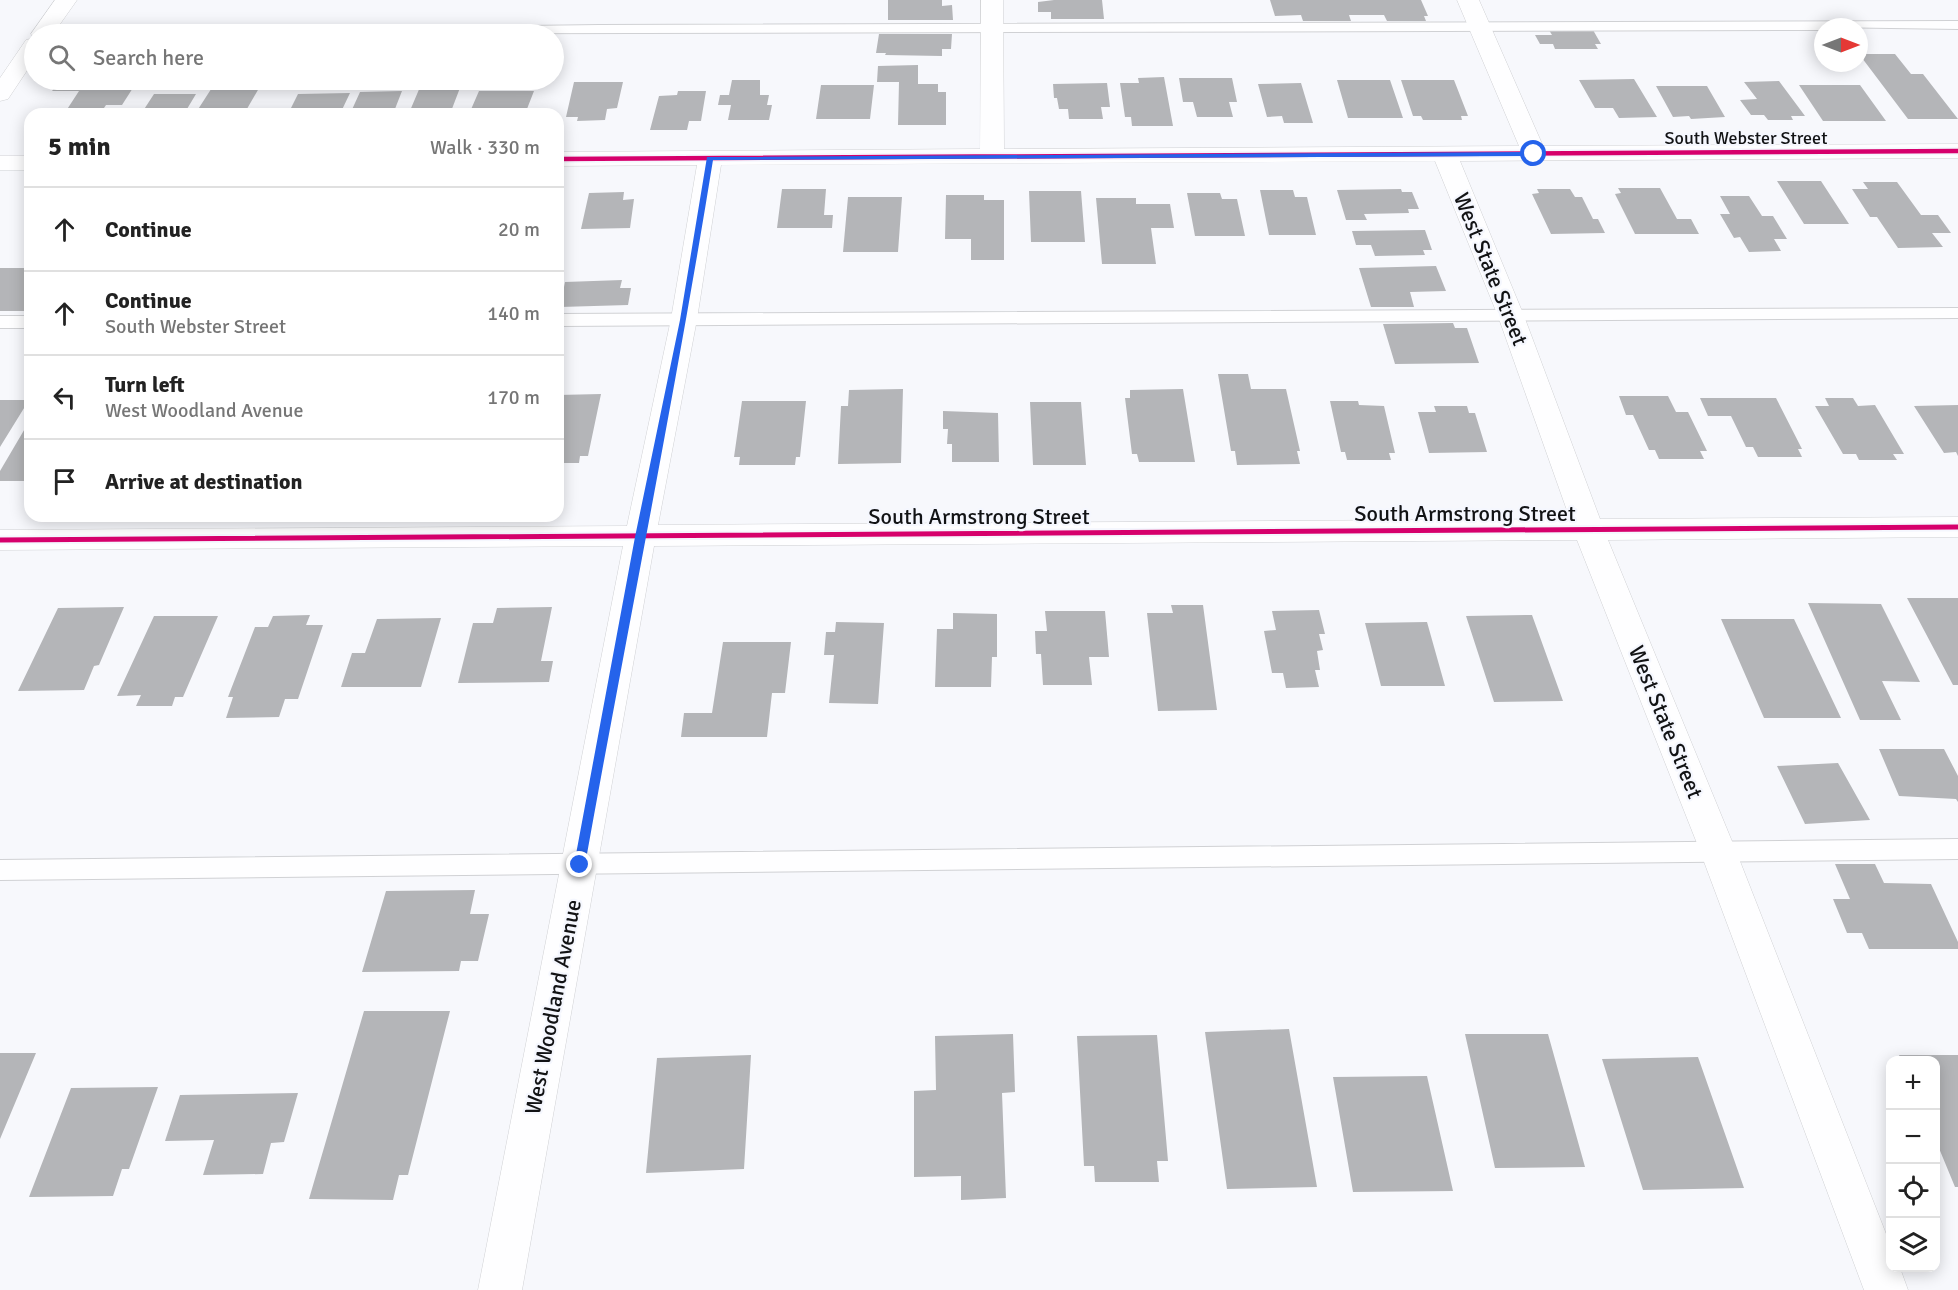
<!DOCTYPE html>
<meta charset="utf-8">
<style>
:root{--surface:#fff;--page:#f6f6f6;--text:#222;--muted:#767676;--line:#e0e0e0}
body{margin:0;font-family:Signika,sans-serif;background:var(--page);color:var(--text)}
.controls{position:absolute;right:18px;bottom:18px;display:grid;overflow:hidden;border-radius:12px;box-shadow:0 3px 15px #0003}
.controls button{width:54px;height:54px;display:grid;place-items:center;padding:0;border:0;border-bottom:2px solid var(--line);background:var(--surface);color:var(--text);font:30px sans-serif}
.compass{position:absolute;left:1814px;top:18px;width:54px;height:54px;border-radius:50%;background:var(--surface);box-shadow:0 3px 15px #0003;rotate:90deg}
.stop{position:absolute;width:18px;height:18px;margin:-14px;border:4px solid #2563eb;border-radius:50%;background:#fff}
.stop.end{background:#2563eb;border-color:#fff;box-shadow:0 2px 6px #0008}
.list{margin:0;padding:0;list-style:none}
h2{display:flex;justify-content:space-between;align-items:center;height:78px;margin:0;padding:0 24px;font-size:26px}
h2 small{font-size:20px;font-weight:400;color:var(--muted)}
.list li{display:grid;grid-template-columns:39px 1fr auto;gap:18px;align-items:center;box-sizing:border-box;height:84px;padding:0 24px;border-top:2px solid var(--line)}
.list b{display:block;font-size:22px;white-space:nowrap}
.list p{margin:0;font-size:20px;white-space:nowrap;color:var(--muted)}
.list em{font-size:20px;font-style:normal;color:var(--muted)}
.icon{flex:none;width:33px;height:33px;fill:none;stroke:currentColor;stroke-width:2;stroke-linecap:round;stroke-linejoin:round}
.map{position:relative;flex:none;width:1958px;height:1290px;overflow:hidden}
.search{position:absolute;background:var(--surface);box-shadow:0 3px 15px #0003;left:24px;top:24px;width:540px;height:66px;display:flex;align-items:center;gap:15px;box-sizing:border-box;padding:0 21px;border-radius:33px;color:var(--muted);font-size:22px}
.panel{position:absolute;background:var(--surface);box-shadow:0 3px 15px #0003;left:24px;top:108px;width:540px;height:414px;border-radius:18px}
.map>svg:first-child{display:block}
</style>
<div class="map">
<svg width="1958" height="1290" viewBox="0 0 1958 1290">
<rect width="100%" height="100%" fill="#f7f8fc"/>
<!-- building -->
<path fill="#b4b5b8" d="M888,0h54v6l10,-1 1,15h-65z
M1054,0h48l2,19h-53v-7h-13v-10z
M1270,0h151l7,16h-4l2,5h-39l-3,-6h-35l2,6h-48l-2,-6 -26,1z
M1549,30h44l8,14h-6l3,5h-43l-2,-5h-13l-5,-9h17z
M879,34h73l-1,15h-9v7l-57,-1 1,-2h-10z
M1859,54h36l16,20h12l35,45h-50z
M918,65v19h20v8h8v33h-48l1,-43h-22l1,-16z
M1164,77l9,49h-41l-1,-9h-6l-5,-34h19l-1,-5z
M1179,78h53l5,24h-8l4,15h-36l-4,-15h-10z
M1634,79l23,38 -38,1 -6,-10h-18l-16,-28z
M61,80h77l-16,25h-16l-6,9h-36l15,-23h-27z
M423,80h40l-13,34 -41,-1z
M732,80h28v15h9l-2,10h5l-3,15h-41l3,-15h-13l2,-10h9z
M1337,80h53l13,38h-55z
M1401,80h53l14,36h-7l1,4h-39l-2,-4h-8z
M1779,81l26,35h-14l2,4h-25l-4,-5h-13l-11,-15 17,-1 -13,-17z
M574,82h49l-6,26 -10,1 -2,11 -28,1 1,-4h-12z
M215,83h47l-18,31h-49z
M1107,83l3,24h-9l2,12h-34l-1,-10h-9l-2,-11h-3l-1,-14z
M1301,83l12,40h-29l-2,-7 -15,1 -9,-33z
M821,85h53l-4,34h-54z
M1799,85h61l26,36h-63z
M1656,86h51l18,31 -34,2 -2,-3 -16,1z
M402,91l-9,23h-43l10,-22z
M479,91h55l-9,23h-56z
M678,91h28l-5,30h-12l-2,9h-37l9,-34 18,-1z
M350,93l-10,21h-52l10,-20z
M154,94h42l-12,20h-43z
M1777,181h44l28,43h-45z
M1863,182h34l24,33h17l13,18h-19l11,14 -45,1 -21,-31h-7l-18,-28h16z
M1618,188h42l17,31h14l8,15h-64l-20,-40 6,-1z
M782,189h44l-2,26h9l-1,13h-55z
M1401,189l1,3h10l7,17h-11l1,4 -45,1 3,6h-21l-9,-30z
M1537,189h33l5,8h7l11,22h5l7,14 -54,1 -19,-40 7,-1z
M1260,190h33l2,7h12l9,38h-47z
M1029,191h52l4,51h-54z
M624,192l-1,8 11,-1 -4,29 -49,1 8,-36z
M1187,193h33l2,6h15l8,37h-50z
M946,195h38v5h20v60h-33v-21h-26z
M1720,196h29l13,20h11l14,23h-13l7,12 -32,1 -9,-15 -6,1 -14,-24h10z
M848,197h54l-4,55h-55z
M1096,198h40v6h34l4,24h-23l5,36h-54z
M1425,230l7,20h-9l2,5 -50,1 -4,-11h-15l-4,-14z
M1436,266l10,25 -36,1 4,15h-43l-12,-39z
M0,268h30v43h-30z
M622,280l-2,8h11l-3,17 -68,2 5,-25z
M1453,323l2,5h12l12,35 -84,1 -12,-40z
M1218,374h30l3,15h35l14,62h-3l3,13 -63,1 -2,-14h-4z
M903,389l-2,74 -63,1 3,-58h7l1,-16z
M1183,389l12,73h-56l-2,-8h-5l-7,-56h5v-8z
M601,394l-13,62h-8l-1,7h-21v-68z
M1619,396h49l8,16h12l19,39h-7l4,8h-45l-4,-9h-6l-16,-35h-7z
M1700,398h76l26,51h-4l4,8h-44l-5,-10h-7l-15,-31h-23z
M1825,398h28l5,8 17,-1 29,49h-11l4,6h-38l-3,-6h-13l-28,-48h14z
M0,400h29l-29,47z
M742,401h64l-6,56h-4l-1,8h-56l1,-8h-6z
M1330,401h28l1,4 25,1 11,47h-6l2,7h-44l-2,-8h-4z
M1030,402h51l5,63h-53z
M1958,405v51l-2,-4 -12,1 -30,-47z
M1434,406h33l2,7h6l12,39 -58,1 -11,-41h18z
M943,411l55,2 1,49h-47v-18h-5l1,-15h-5z
M30,420v61h-30v-10z
M1907,598h51v87h-5z
M1808,603l73,1 39,78 -38,-1 19,39h-41z
M1171,605h32l14,105 -59,1 -11,-98h26z
M124,607l-25,58 -5,1 -10,24 -66,1 40,-83z
M552,607l-11,54h12l-4,21 -91,1 15,-60h20l4,-15z
M1319,610l6,24h-6l4,16 -6,1 3,19h-5l4,17 -33,1 -3,-15h-11l-8,-42 12,-1 -4,-19z
M1045,611h60l4,46h-20l3,28h-49l-2,-31h-5l-1,-23h12z
M953,613l44,1v43h-5l-1,30h-56l2,-58h16z
M310,615l-4,10h17l-25,74h-13l-6,18 -53,1 7,-21h-5l27,-70h13l5,-11z
M1532,615l31,86 -69,1 -28,-86z
M154,616h64l-35,81h-8l-3,9h-36l5,-11 -24,1z
M441,618l-20,69h-80l11,-34h13l12,-34z
M1721,619h73l47,99h-77z
M836,622l48,1 -6,81 -49,-1 5,-48h-10l2,-23h9z
M1427,622l18,64h-64l-16,-63z
M723,642h68l-6,51h-13l-5,44h-86l3,-24h28z
M1879,749h65l14,27v26l-2,-3 -57,-3z
M1838,763l32,57 -65,4 -28,-58z
M1835,864h40l9,19 47,1 27,58v7h-89l-7,-16h-15l-14,-34h17z
M475,890l-5,24h19l-11,47h-17l-2,10 -97,1 24,-81z
M364,1011h86l-42,164h-9l-6,25 -84,-1z
M1289,1029l28,158 -90,2 -22,-157z
M1013,1034l2,58 -13,1 4,105 -45,2v-24l-47,1v-86l22,-1 -1,-54z
M1465,1034h83l37,133 -90,1z
M1157,1035l11,126h-11l2,21h-64l-1,-16h-10l-7,-130z
M0,1053h36l-36,86z
M751,1055l-7,114 -98,4 11,-115z
M1899,1055h59v132h-3l-19,-46v-81h-35z
M1698,1057l46,131 -101,2 -41,-131z
M1427,1076l26,115 -100,1 -20,-115z
M158,1087l-29,82h-7l-9,27 -84,1 42,-109z
M298,1093l-14,49 -13,1 -8,31 -60,1 11,-35 -49,1 15,-46z"/>
<g fill="none" stroke-linecap="round" stroke-linejoin="round">
<defs>
<path id="service" d="M1958,21v8l-135,-2v3l-1570,4 7,-4 339,-5z
M1958,308v10l-1400,8v-12z
M0,316h30v12h-30z
M1958,839v20l-1958,21v-20z"/>
<path id="minor" d="M55,0h22l-24,34h-19v26l-26,39 -8,2v-23l26,-38 8,-2 -3,-4z
M981,0h22l1,149 515,-3 -62,-146h22l64,146 415,-2v14l-498,3 64,155 76,203 358,-2v20l-350,3 128,311 154,393v24h10l8,22h-44l-164,-439 -123,-311 -923,6 -132,744h-44l145,-744 -623,4v-20l627,-4 44,-207 26,-154 -139,1v-14l422,-3zM1435,161l63,155 72,203 -912,6 39,-206 24,-154z
M0,156h30v14h-30z"/>
</defs>
<!-- service casing -->
<use href="#service" stroke="#d0d1d4" stroke-width="2"/>
<!-- minor casing -->
<use href="#minor" stroke="#d0d1d4" stroke-width="1"/>
<!-- service -->
<use href="#service" fill="#fefeff" fill-rule="evenodd"/>
<!-- minor -->
<use href="#minor" fill="#fefeff" fill-rule="evenodd"/>
<defs>
<path id="cycleway-far1" d="M558,159l1400,-8"/>
<path id="cycleway" d="M0,540l1958,-13"/>
</defs>
<!-- cycleway-far1 casing -->
<use href="#cycleway-far1" stroke="#f5f7fe" stroke-width="8"/>
<!-- cycleway casing -->
<use href="#cycleway" stroke="#f5f7fe" stroke-width="9"/>
<!-- cycleway-far1 -->
<use href="#cycleway-far1" stroke="#d6006c" stroke-width="4.5"/>
<!-- cycleway -->
<use href="#cycleway" stroke="#d6006c" stroke-width="5"/>
</g>
<!-- route -->
<path fill="#2563eb" d="M1534,152l3,4 -824,4c-38,236 -86,470 -128,705l-1,3h-8l-2,-3 61,-328 45,-217 27,-163z"/>
<g text-anchor="middle" dominant-baseline="central" stroke-width="4.5" stroke-linejoin="round" paint-order="stroke">
<!-- far-street labels -->
<g font-size="18" fill="#121315" stroke="#f5f7fe">
<text x="1746" y="138">South Webster Street</text>
</g>
<!-- street labels -->
<g font-size="22" fill="#121315" stroke="#f5f7fe">
<text transform="translate(1491 269) rotate(68)">West State Street</text>
<text x="1465" y="513">South Armstrong Street</text>
<text x="979" y="516">South Armstrong Street</text>
<text transform="translate(1666 722) rotate(68)">West State Street</text>
<text transform="translate(553 1007) rotate(-79)">West Woodland Avenue</text>
</g>
</g>
</svg>
<div class="controls">
<button>+</button>
<button>−</button>
<button><svg class="icon" aria-label="locate" viewBox="0 0 24 24"><circle cx="12" cy="12" r="6"/><path d="M12 2v4M12 18v4M2 12h4M18 12h4"/></svg></button>
<button><svg class="icon" aria-label="layers" viewBox="0 0 24 24"><path d="M12 4l9 5-9 5-9-5zM3 14l9 5 9-5"/></svg></button>
</div>
<svg class="compass" viewBox="-18 -18 36 36"><path d="M0-13l5 13h-10z" fill="#e53935"/><path d="M0 13l5-13h-10z" fill="#767676"/></svg>
<div class="stop" style="left:1534px;top:154px"></div>
<div class="stop end" style="left:580px;top:865px"></div>
<div class="search"><svg class="icon" aria-label="search" viewBox="0 0 24 24"><circle cx="10" cy="10" r="6"/><path d="M15 15l6 6"/></svg>Search here</div>
<section class="panel">
<h2>5 min<small>Walk · 330 m</small></h2>
<ul class="list">
<li><svg class="icon" aria-label="ahead" viewBox="0 0 24 24"><path d="M12 20V5M6 11l6-6 6 6"/></svg><div><b>Continue</b></div><em>20 m</em></li>
<li><svg class="icon" aria-label="ahead" viewBox="0 0 24 24"><path d="M12 20V5M6 11l6-6 6 6"/></svg><div><b>Continue</b><p>South Webster Street</p></div><em>140 m</em></li>
<li><svg class="icon" aria-label="left" viewBox="0 0 24 24"><path d="M17 20v-9H6M10 6l-5 5 5 5"/></svg><div><b>Turn left</b><p>West Woodland Avenue</p></div><em>170 m</em></li>
<li><svg class="icon" aria-label="arrive" viewBox="0 0 24 24"><path d="M6 21V4h12l-3 4 3 4H6"/></svg><div><b>Arrive at destination</b></div></li>
</ul>
</section>
</div>
